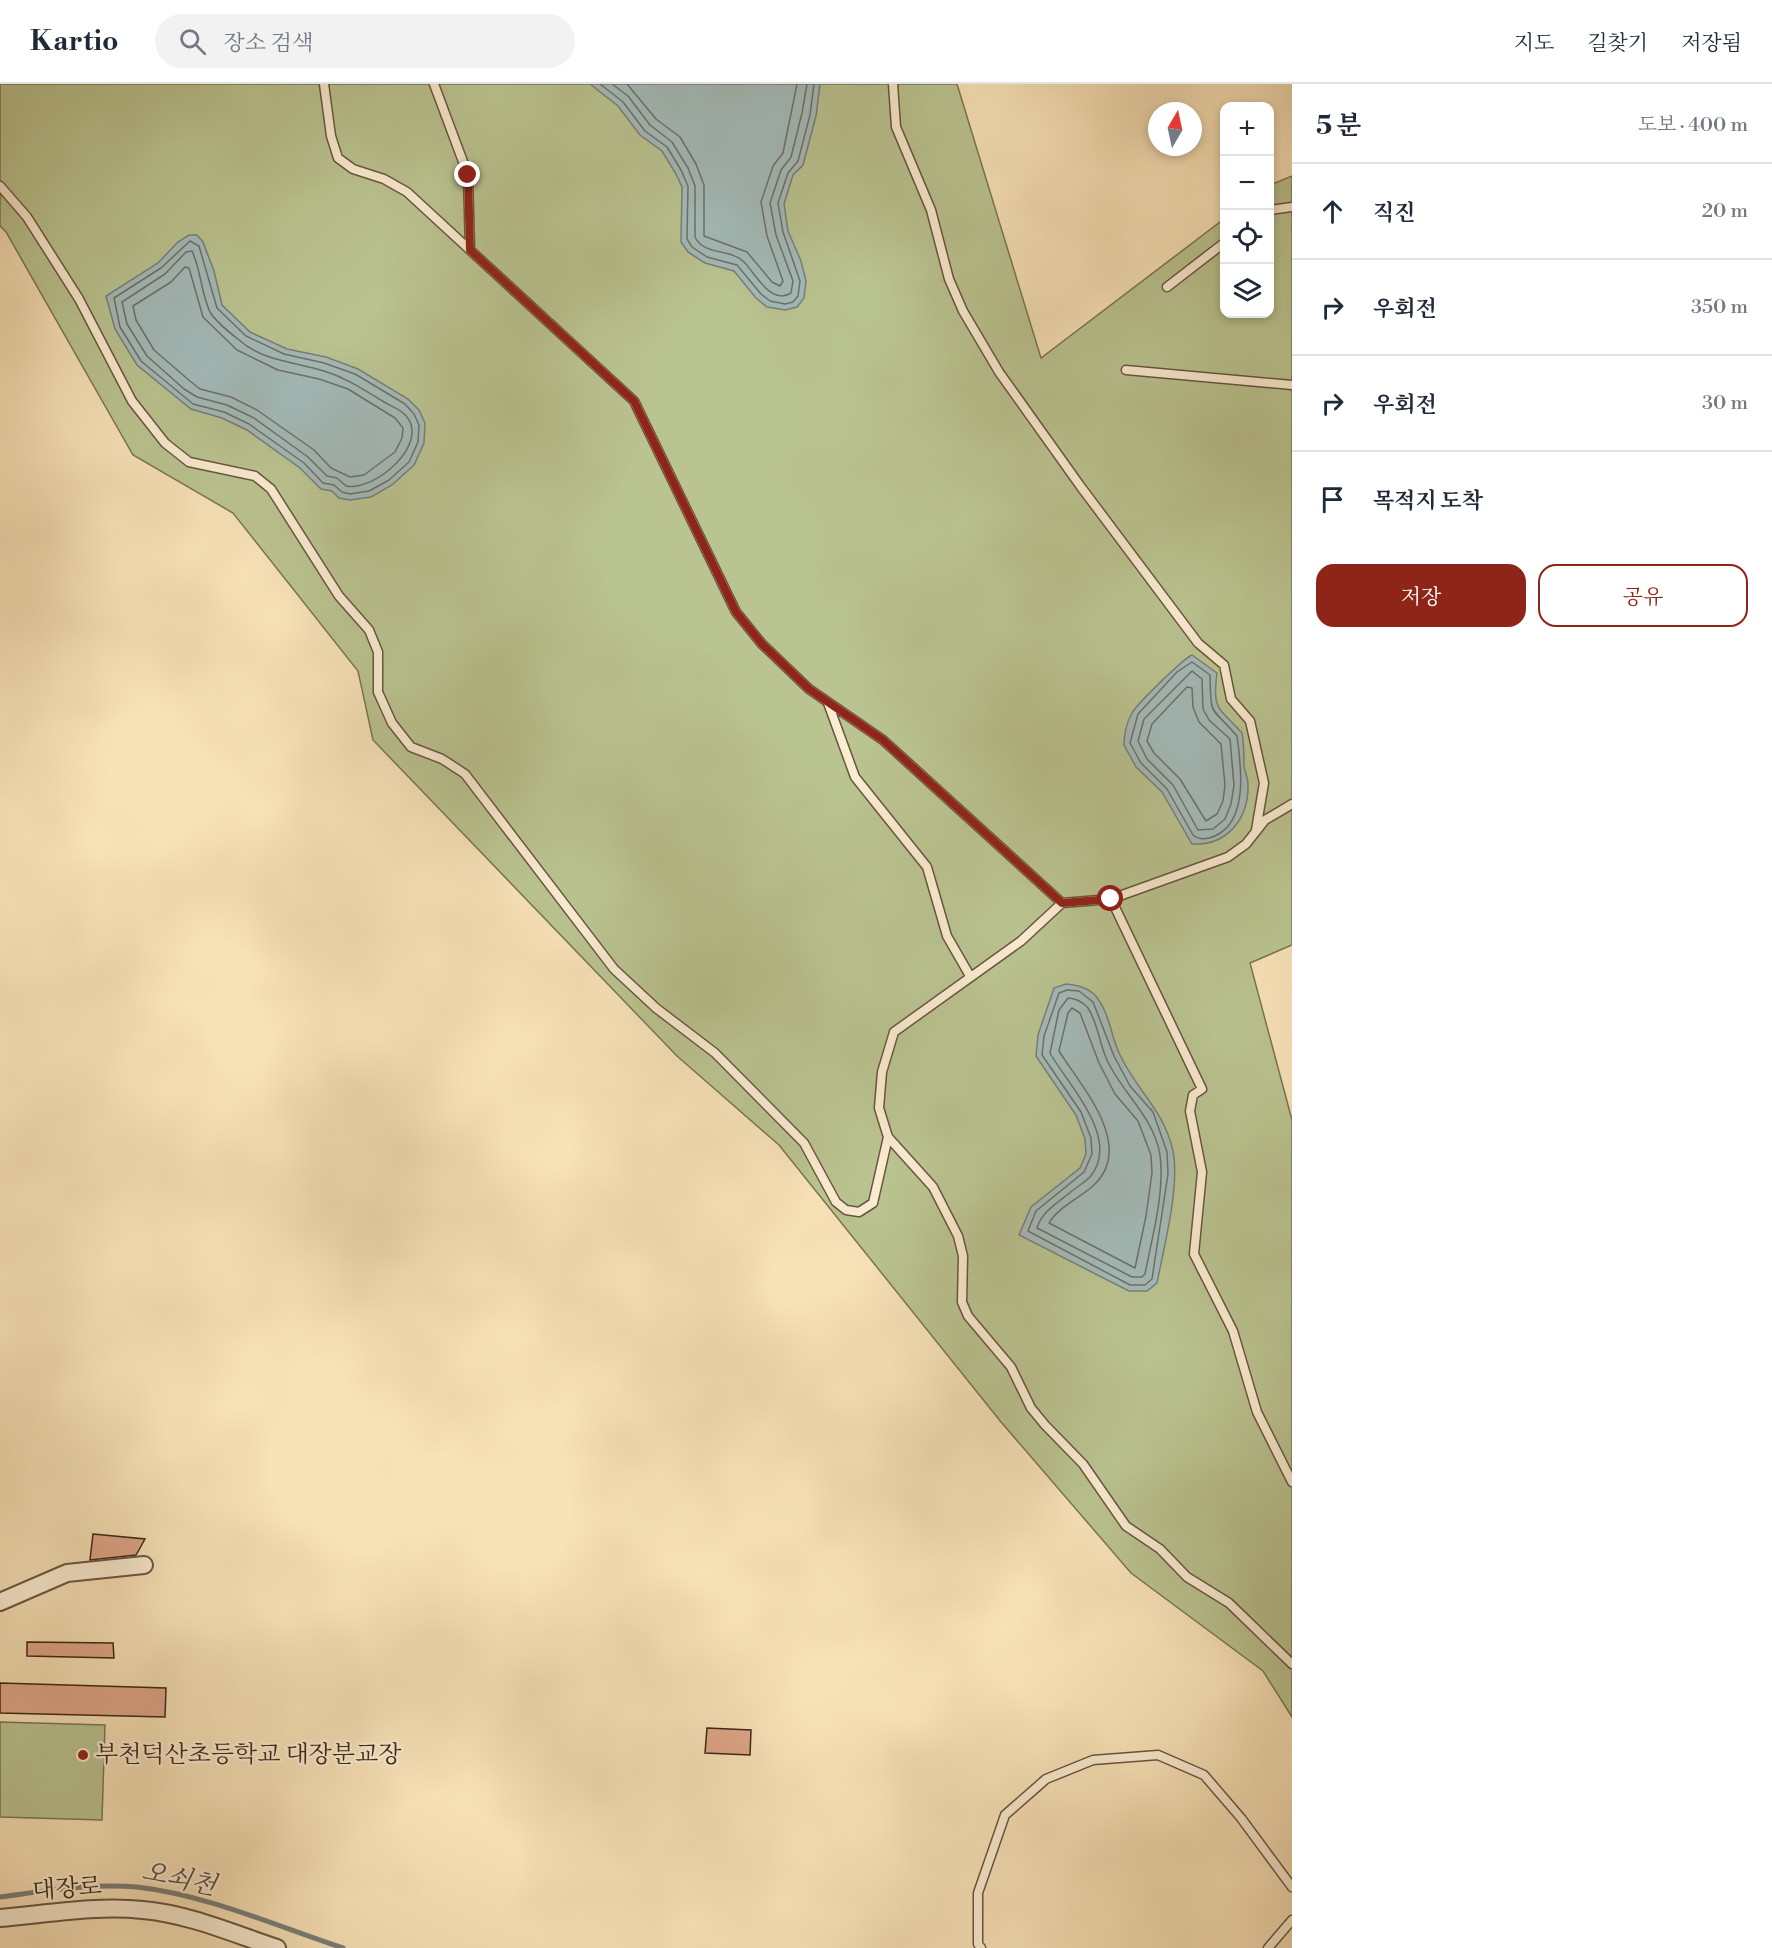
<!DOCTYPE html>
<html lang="ko">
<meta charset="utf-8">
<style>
:root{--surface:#fff;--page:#f2f2f3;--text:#1f2937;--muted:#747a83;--line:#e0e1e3;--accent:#8f2418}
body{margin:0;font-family:"Libre Bodoni","Noto Serif KR",serif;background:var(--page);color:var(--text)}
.controls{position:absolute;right:18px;top:18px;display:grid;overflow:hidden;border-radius:12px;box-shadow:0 3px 9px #0003}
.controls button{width:54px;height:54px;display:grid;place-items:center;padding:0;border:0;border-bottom:2px solid var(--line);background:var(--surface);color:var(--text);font:30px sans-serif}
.compass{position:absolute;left:1148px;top:18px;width:54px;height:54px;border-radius:50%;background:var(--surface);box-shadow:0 3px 9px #0003;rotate:9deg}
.stop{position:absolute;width:18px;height:18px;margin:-14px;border:4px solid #8f2418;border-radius:50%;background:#fff}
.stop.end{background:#8f2418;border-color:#fff;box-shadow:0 2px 6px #0008}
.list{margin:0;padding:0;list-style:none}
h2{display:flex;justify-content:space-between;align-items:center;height:78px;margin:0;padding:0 24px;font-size:26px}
h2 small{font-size:20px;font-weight:400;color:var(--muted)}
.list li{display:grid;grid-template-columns:39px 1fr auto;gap:18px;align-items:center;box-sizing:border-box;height:96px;padding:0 24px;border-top:2px solid var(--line)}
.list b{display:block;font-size:22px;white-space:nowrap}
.list em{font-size:20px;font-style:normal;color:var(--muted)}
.actions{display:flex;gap:12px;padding:18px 24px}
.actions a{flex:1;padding:14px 0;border:2px solid var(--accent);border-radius:18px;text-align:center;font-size:21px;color:var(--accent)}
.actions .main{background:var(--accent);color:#fff}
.icon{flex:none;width:33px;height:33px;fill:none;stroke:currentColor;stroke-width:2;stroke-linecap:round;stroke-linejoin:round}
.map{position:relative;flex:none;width:1292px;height:1864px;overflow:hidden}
header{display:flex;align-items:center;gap:36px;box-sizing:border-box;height:84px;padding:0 30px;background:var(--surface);border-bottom:2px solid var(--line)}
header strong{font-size:28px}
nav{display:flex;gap:33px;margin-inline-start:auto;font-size:21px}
.search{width:420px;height:54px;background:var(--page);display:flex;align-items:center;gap:15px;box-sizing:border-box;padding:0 21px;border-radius:33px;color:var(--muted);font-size:22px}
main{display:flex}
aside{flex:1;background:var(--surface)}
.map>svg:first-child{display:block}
</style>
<header>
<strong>Kartio</strong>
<div class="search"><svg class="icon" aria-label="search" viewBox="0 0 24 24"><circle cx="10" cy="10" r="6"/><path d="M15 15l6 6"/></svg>장소 검색</div>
<nav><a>지도</a><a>길찾기</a><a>저장됨</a></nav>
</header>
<main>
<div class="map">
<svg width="1292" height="1864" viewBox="0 0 1292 1864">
<rect width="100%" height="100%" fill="#f8e2b8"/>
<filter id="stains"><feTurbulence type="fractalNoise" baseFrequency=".00333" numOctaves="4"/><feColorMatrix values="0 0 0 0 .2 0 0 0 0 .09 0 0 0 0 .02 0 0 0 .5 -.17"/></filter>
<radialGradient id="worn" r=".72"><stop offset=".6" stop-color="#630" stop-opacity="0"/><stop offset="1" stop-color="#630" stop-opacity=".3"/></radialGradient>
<!-- green -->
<path fill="#bac491" stroke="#7a7554" stroke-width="1.5" d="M0,0h957l84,274 183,-139v95h46v-129l22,-9v769l-42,18 42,157v597l-29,-46 -132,-98 -130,-151 -222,-277 -102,-89 -304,-316 -15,-69 -125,-158 -100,-58 -127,-223 -6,-6z
M0,1638l105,3 -3,95 -102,-3z"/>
<!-- water -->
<path fill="#a3bbba" stroke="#797f79" stroke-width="1.5" d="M590,0h230l-4,32 -13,49 -10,10 -9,29 4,27 13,30 5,20 -2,17 -7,9 -12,3 -18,-3 -11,-9 -22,-27 -29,-8 -17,-11 -7,-10 1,-55 -6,-13 -14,-23 -22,-16 -22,-29z
M189,151h8l6,7 11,29 8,34 28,27 37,17 39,8 32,12 50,30 11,11 6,13 -1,20 -10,22 -22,20 -21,12 -21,3 -11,-2 -7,-7 -11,-2 -21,-21 -53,-38 -25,-12 -31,-9 -54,-44 -22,-36 -9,-33 52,-33 20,-21z
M1192,571l25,18c-5,38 2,34 25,60 2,10 2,22 2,33 1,6 4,12 4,18 1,35 -21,62 -56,60l-30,-52 -26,-25 -12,-22c0,-10 3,-23 8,-32 5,-9 51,-54 60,-58z
M1066,900c12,1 25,4 32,15 12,16 13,38 22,56 17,36 44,55 53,96 7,35 -9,96 -16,132l-10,8h-18l-110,-56 12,-28 49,-39 6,-14 -1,-15 -9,-24 -40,-59 2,-21 16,-47z"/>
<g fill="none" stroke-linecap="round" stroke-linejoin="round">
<!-- shore -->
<path stroke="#6e7069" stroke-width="1.5" d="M600,0l23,18 22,29 22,16 14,23 7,16 -1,53 5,8 15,10 30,8 24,29 9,7 15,3 8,-2 5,-6 2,-15 -17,-49 -5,-29 10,-30 10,-12 12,-46 4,-31
M612,0l16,12 22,29 22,17 16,26 7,18v51c9,19 35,11 49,25 11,11 27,44 47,31l2,-12 -17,-46 -6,-32 11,-33 10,-13 11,-44 5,-29
M627,0l29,35 24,18 16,27 8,21v51l43,16 25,30 8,4 3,-5 -16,-45 -6,-34 12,-36 10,-13 14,-69
M190,157l9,5 18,62 29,28 38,18 40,9 31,11 50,30 9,10 5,11 -1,17 -9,20 -20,18 -20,11 -19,3 -8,-2 -8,-7 -11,-2 -19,-20 -55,-39 -25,-12 -31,-8 -52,-43 -21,-34 -6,-29 47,-30z
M192,167c9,19 9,42 18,61 6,10 20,21 29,28 23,21 57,22 85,31 23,7 40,19 60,31 8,5 17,7 23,15 22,28 -33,75 -61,69l-9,-8 -10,-2 -19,-19 -54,-39 -27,-13 -30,-8 -13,-8 -37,-33 -20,-32 -5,-22 43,-28 21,-22z
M185,183l4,1 14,49 34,33 41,20 41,9 29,10 47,29 8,10 -1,10 -7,14 -31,23 -14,2 -19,-9 -17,-18 -57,-40 -26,-13 -31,-8 -10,-8 -36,-31 -18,-30 -3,-14 38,-24z
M1192,578l18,13c1,45 0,29 27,61 4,29 12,85 -22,100 -7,3 -16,4 -22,-1l-26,-46 -26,-26 -11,-20 8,-29 39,-42z
M1192,587l10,8 1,30 6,11 21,19 4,46 -3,19 -6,15 -12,10 -15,1 -25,-45 -26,-26 -9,-18 6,-22z
M1187,603l5,1 1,19 6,15 22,22 4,41 -2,16 -6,13 -11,7 -26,-42 -26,-26 -7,-12 5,-17z
M1067,906l12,1 14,11 21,54 16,30 23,26 14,40 1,22 -16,105 -7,6h-15l-102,-54 8,-20 48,-39 8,-18 -1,-16 -10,-26 -39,-57 2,-19 15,-43z
M1068,914c7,0 15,4 20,10 10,15 11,35 19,52 15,33 47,57 53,95 5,38 -8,82 -15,119l-3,3h-10l-95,-49c5,-17 22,-26 35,-37 5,-4 13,-9 18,-14 32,-38 -22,-92 -40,-124l9,-43z
M1072,924l8,5 19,50 16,31 23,27 13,34 1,18 -6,43 -11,52 -86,-45c9,-16 33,-26 46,-39 40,-40 -15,-99 -36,-133l9,-38z"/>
<!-- stream -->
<path stroke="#797f79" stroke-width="5" d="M0,1813c46,-6 91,-14 137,-10 70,8 139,39 206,61"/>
</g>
<!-- building -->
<path fill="#dfa689" stroke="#3a2618" stroke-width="1.5" d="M93,1450l52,5 -9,16 -46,5z
M27,1558l86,1 1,15 -87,-2z
M0,1599l166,5 -1,29 -165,-4z
M707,1644l44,2 -1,25 -45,-2z"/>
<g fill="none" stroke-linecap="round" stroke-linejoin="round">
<defs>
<path id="lane" d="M324,0l7,52 7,22 15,11 31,10 23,13 227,209 102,211 26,32 47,45 74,51 179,163 49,-4 117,-42 18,-13 19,-24 27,-16
M434,0l34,91 2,75
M893,0l3,43 35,83 18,69 14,32 36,61 82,115 117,156 26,22 7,34 19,22 14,62 -8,47
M0,102l27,31 52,82 53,102 33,42 24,19 66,14 16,13 68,107 30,34 9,22v40l14,31 19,24 31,12 23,15 149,195 42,39 59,45 89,90 32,59 10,8 13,2 14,-9 15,-66
M1270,126l22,-3
M1167,203l57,-44
M1126,286l166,15
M828,619l27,74 72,90 20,69 23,40
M1111,815l91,190 -9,6 -3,16 12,61 -8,82 39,77 24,81 35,70
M1062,819l-41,38 -127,91 -12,40 -3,36 9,29 45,50 25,49 5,20 -1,46 6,14 43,51 20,41 14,17 38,39 43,62 34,23 27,28 42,26 63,61
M981,1864l-3,-4v-51l27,-78 41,-36 47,-19 65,-5 46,20 37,43 51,69
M1268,1864l24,-28"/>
<path id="street" d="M0,1518l67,-29 77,-8
M0,1834c47,-4 96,-13 143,-8 46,4 91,24 134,38"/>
</defs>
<!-- lane casing -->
<use href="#lane" stroke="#6a5540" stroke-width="11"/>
<!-- street casing -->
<use href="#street" stroke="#6a5540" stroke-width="20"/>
<!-- lane -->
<use href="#lane" stroke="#faecd1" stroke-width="8"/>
<!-- street -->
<use href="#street" stroke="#faecd1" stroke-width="16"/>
</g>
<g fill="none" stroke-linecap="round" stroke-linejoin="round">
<!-- route -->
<path stroke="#8f2418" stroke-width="8" d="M468,91l2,75 164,151 102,211 26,32 47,45 74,51 179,163 49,-4"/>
</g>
<!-- markers -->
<circle fill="#8f2418" stroke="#faecd1" stroke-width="2" cx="83" cy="1671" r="6"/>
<g text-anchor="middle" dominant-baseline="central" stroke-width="4.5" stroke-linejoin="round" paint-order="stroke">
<!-- poi labels -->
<g font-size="24" fill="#3a2618" stroke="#faecd1" text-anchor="start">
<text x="95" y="1671">부천덕산초등학교 대장분교장</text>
</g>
<!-- street labels -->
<g font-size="24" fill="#3a2618" stroke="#faecd1">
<text transform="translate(67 1805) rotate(-4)">대장로</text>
</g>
<!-- water labels -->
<g font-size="26" font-style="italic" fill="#544b40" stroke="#faecd1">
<text transform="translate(179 1795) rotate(12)">오쇠천</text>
</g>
</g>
<rect width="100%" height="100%" filter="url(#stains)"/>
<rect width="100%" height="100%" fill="url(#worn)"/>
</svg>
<div class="controls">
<button>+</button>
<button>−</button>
<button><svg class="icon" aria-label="locate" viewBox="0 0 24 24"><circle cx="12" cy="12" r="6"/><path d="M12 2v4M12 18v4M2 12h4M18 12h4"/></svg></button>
<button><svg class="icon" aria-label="layers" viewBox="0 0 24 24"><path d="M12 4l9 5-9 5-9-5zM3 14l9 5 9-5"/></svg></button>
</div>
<svg class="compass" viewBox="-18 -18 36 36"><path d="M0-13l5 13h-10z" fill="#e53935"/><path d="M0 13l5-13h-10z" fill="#747a83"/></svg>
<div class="stop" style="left:1111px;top:815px"></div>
<div class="stop end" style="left:468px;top:91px"></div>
</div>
<aside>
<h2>5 분<small>도보 · 400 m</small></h2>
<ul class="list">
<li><svg class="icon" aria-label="ahead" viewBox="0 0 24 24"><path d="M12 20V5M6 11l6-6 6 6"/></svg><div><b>직진</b></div><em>20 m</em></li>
<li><svg class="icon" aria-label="right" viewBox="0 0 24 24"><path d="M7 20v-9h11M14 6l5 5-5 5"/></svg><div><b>우회전</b></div><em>350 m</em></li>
<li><svg class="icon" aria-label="right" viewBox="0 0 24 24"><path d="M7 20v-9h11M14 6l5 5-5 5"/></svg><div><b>우회전</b></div><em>30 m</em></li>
<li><svg class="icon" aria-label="arrive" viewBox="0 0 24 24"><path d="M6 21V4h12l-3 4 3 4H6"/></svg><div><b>목적지 도착</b></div></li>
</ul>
<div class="actions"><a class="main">저장</a><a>공유</a></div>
</aside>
</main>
